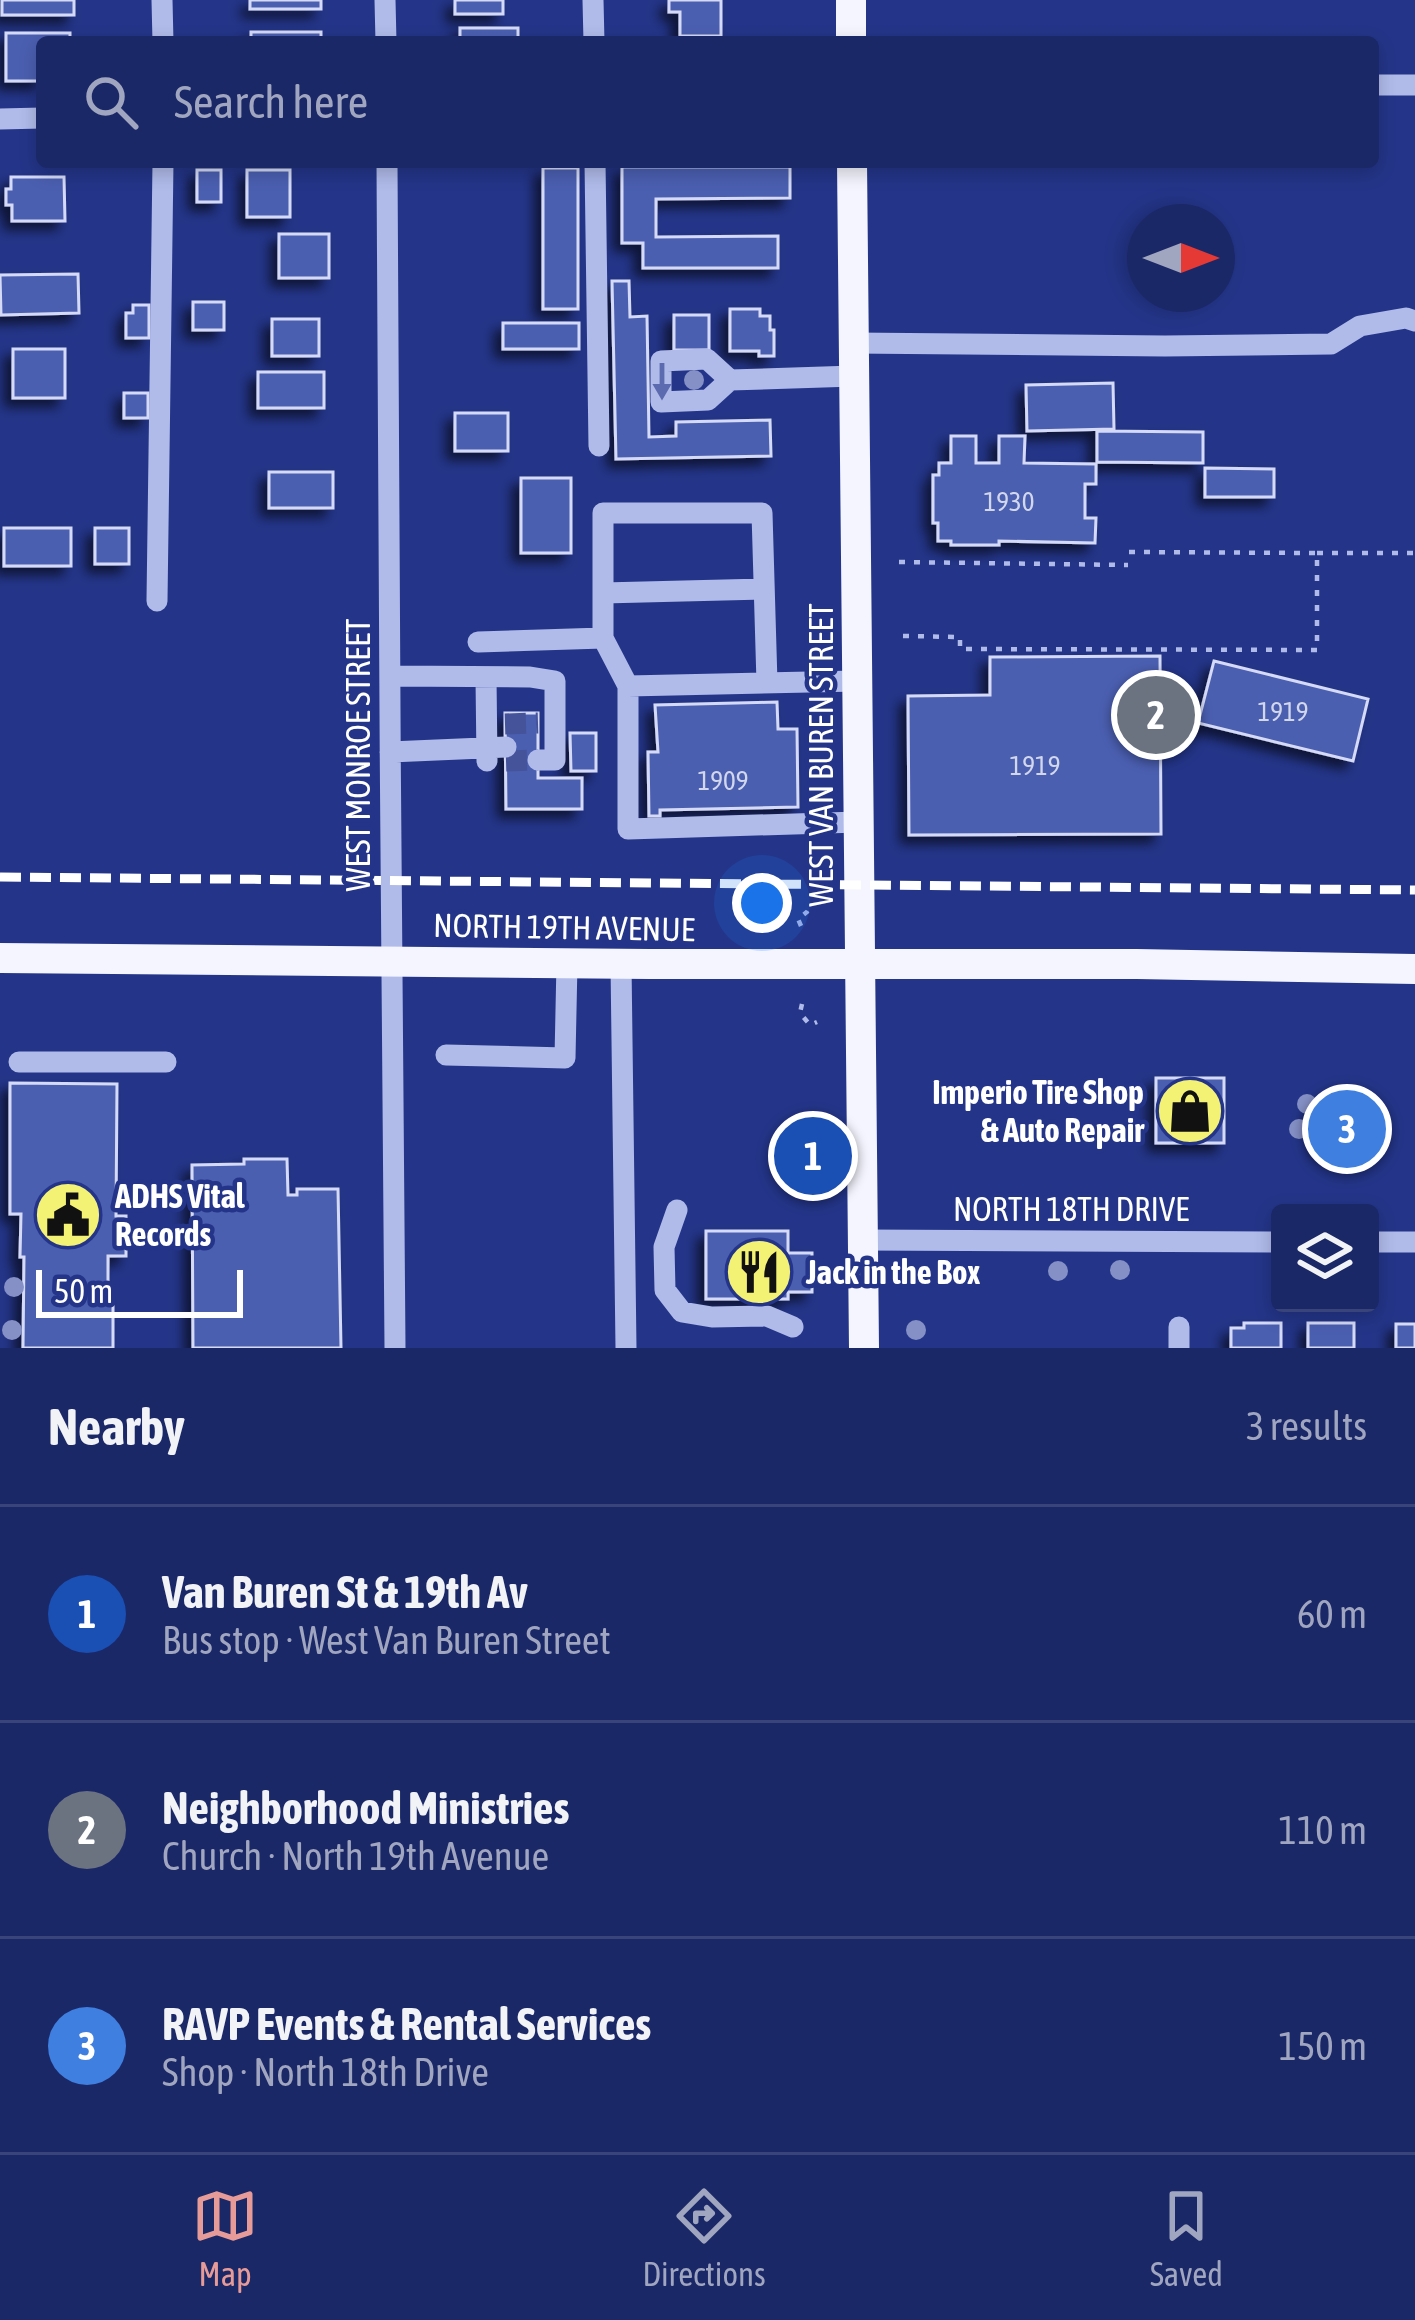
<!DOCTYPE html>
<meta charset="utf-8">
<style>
:root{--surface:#1b2867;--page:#24306d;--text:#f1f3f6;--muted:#a0a6c0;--line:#39447b;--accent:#e69b98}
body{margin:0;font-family:"Asap Condensed",sans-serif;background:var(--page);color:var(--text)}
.controls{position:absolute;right:36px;bottom:36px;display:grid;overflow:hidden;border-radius:12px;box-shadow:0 6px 18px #0003}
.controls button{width:108px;height:108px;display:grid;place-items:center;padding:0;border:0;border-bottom:3px solid var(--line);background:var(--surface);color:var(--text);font:60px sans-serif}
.compass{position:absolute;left:1127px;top:204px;width:108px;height:108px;border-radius:50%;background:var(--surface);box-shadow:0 6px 18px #0003;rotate:90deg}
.scale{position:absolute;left:36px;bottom:30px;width:207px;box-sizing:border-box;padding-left:12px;border:6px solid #fff;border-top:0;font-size:33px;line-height:42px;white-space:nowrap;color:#fff;-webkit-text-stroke:9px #243589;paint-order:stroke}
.you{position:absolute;left:762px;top:903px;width:42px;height:42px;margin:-30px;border:9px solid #fff;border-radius:50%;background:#1a73e8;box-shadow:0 0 0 18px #1a73e833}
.badge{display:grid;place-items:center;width:78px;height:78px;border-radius:50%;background:var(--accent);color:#fff;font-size:39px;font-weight:700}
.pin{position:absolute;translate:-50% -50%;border:6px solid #fff;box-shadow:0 3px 12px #0006}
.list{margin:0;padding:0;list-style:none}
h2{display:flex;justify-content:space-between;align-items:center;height:156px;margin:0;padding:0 48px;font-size:51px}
h2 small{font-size:39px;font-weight:400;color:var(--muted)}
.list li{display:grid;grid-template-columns:78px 1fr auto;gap:36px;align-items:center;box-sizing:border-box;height:216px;padding:0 48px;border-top:3px solid var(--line)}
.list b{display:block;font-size:45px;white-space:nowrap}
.list p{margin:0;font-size:39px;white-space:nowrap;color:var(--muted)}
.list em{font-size:39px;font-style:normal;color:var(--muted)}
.icon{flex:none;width:66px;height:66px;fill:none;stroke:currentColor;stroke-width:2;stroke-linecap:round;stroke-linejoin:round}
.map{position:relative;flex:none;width:1415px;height:1348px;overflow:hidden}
.search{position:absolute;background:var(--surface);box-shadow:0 6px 18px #0003;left:36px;right:36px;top:36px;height:132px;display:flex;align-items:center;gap:30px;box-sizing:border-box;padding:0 42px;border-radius:12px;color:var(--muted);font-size:45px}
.sheet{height:804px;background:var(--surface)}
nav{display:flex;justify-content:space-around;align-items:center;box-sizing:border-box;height:168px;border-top:3px solid var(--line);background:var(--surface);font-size:33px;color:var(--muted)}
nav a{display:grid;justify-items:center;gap:6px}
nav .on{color:var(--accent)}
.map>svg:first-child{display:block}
</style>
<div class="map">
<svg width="1415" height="1348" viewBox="0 0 1415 1348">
<defs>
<filter id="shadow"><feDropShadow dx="-8" dy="8" stdDeviation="6" flood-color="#0009"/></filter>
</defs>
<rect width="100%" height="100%" fill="#243589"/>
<!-- building -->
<path fill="#4c5eb1" stroke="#d5dbf7" stroke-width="3" filter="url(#shadow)" d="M2,0h72v15h-72z
M250,0h71v9h-71z
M455,0h48v14h-48z
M669,0h52v36h-41v-24h-11z
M460,28h58v14h-58z
M251,32h70v10h-70z
M6,33h64v9h-28v39h-36z
M622,167h168v31l-134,1v38l122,-1v32h-135v-25h-21z
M543,168h35v141h-35z
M197,170h24v32h-24z
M247,170h43v47h-43z
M11,177h53l1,44h-53v-16h-6v-16h5z
M279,234h50v44h-50z
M78,274l1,39 -78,2 -1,-40z
M612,281h17l1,36 17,-1 2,121 27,-1v-14l94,-2 1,36 -155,3z
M193,302h31v28h-31z
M133,305h16v33h-23v-25h7z
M730,309h30v7h10v14h4v26h-15v-5h-29z
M674,315h35v35h-35z
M272,319h47v37h-47z
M503,323h76v26h-76z
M13,349h52v49h-52z
M258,372h66v36h-66z
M1113,383l1,46 -87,2 -1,-46z
M124,393h24v25h-24z
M455,413h53v38h-53z
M1097,431l106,1v31l-106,-1z
M951,436h25v27h23v-27h26l-1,27 72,1v20h-11v34h11l-1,25 -96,-2v4h-48v-4h-13v-18h-5v-48h6v-12h12z
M1205,468l69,1v28h-69z
M269,472h64v36h-64z
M521,478h50v75h-50z
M4,528h67v38h-67z
M95,528h34v36h-34z
M1160,656l1,178 -252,1 -1,-139 82,-1v-38z
M1214,661l154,38 -15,62 -155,-38z
M777,702l1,27h19l1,78 -138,3v6h-11l-1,-64h10l-3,-47z
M505,713h33v65h44v31h-76z
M570,733h26v38h-25z
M1156,1078h68v65h-68z
M10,1083l107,1 -1,132h10v40h-18v36h5v56h-90l1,-91h-4l1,-43h-11z
M1316,1104h32v14l25,1 -1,19h-22v9l-29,-1 1,-26h-6z
M244,1159h43l1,36h9v-6h41l3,159h-148l-1,-183 52,-1z
M706,1231h82v22h24v39h-24v7h-82z
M1244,1323h37v25h-50v-20h13z
M1308,1323h46v25h-46z
M1396,1324h19v24h-19z"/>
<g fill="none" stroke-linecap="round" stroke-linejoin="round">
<!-- minor-tunnel -->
<path stroke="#45539b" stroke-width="21" stroke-dasharray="21 10" stroke-linecap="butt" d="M505,724l33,-1
M506,761l32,-1"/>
<!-- path -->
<path stroke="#b0bbea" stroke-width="4.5" stroke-dasharray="6 9" stroke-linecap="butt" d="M1317,553h98
M899,562l229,3
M903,636l57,1v12l357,1v-97l-188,-1
M801,926l-3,-7 10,-8h8
M802,1004l-2,9 10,12 7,-3"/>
<!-- minor -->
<path stroke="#b0bbea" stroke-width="21" d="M162,0l1,42
M385,0l1,42
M593,0l1,42
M1373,85h42
M0,119l42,-1
M387,162c3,395 3,791 8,1186
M595,162l4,284
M853,343l312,3 166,-2 29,-18 46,-8 9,3
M730,380l-23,-21 -46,2v41l47,-2 22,-20 124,-4
M603,593l161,-4
M157,601l6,-439
M478,642l125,-4
M391,676l139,1 25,4v79h-17
M486,678l1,83
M857,681l-229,5v143l230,-7
M628,686l-25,-48v-125h159l5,170
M390,752l116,-5
M621,964l5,384
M446,1055l119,3 2,-95
M19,1062h147
M677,1210l-13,37 1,43 17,22 30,5 55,-1 26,11
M862,1240l418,2
M1370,1242h45
M1179,1327v21"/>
<!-- major -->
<path stroke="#f4f5fe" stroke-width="30" d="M851,0v42
M852,162l12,1186
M0,958l649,6h488l278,5"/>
<!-- rail -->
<path stroke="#fff" stroke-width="9" stroke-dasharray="21 9" stroke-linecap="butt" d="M0,877l1415,13"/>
</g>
<!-- trees -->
<g fill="#8590c6">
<circle cx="694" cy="380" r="10"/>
<circle cx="1307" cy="1104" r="10"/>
<circle cx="1299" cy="1129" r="10"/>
<circle cx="1120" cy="1270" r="10"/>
<circle cx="1058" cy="1271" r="10"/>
<circle cx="14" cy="1287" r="10"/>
<circle cx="12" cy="1330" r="10"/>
<circle cx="916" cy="1330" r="10"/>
</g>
<!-- one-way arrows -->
<defs><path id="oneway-solid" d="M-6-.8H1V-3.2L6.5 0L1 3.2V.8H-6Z" transform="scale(3)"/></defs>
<use fill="#5c6bb0" href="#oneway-solid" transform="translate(662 381) rotate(90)"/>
<!-- icons -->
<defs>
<symbol id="shop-disc" viewBox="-11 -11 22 22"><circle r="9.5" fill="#f4f274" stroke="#243589"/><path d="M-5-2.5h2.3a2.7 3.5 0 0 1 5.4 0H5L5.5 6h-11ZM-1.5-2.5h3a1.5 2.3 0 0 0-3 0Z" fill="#111"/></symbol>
<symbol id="civic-disc" viewBox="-11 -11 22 22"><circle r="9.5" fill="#f4f274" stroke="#243589"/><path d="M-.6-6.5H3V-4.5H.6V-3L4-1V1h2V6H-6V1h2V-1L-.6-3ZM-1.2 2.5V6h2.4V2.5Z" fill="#111"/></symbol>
<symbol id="restaurant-disc" viewBox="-11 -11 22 22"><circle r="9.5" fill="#f4f274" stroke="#243589"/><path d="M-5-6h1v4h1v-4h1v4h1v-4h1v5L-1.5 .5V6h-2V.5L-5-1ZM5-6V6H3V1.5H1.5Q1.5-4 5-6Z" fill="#111"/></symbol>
</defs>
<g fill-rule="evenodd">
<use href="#shop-disc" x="1152" y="1073" width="76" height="76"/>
<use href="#civic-disc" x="30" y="1177" width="76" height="76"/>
<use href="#restaurant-disc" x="721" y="1234" width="76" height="76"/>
</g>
<g text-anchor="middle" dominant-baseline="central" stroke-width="9" stroke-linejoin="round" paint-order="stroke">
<!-- number labels -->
<g font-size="27" fill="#d2d7ec">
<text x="1009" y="501">1930</text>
<text x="1283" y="711">1919</text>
<text x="1035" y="765">1919</text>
<text x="723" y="780">1909</text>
</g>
<!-- street labels -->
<g font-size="33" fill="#fff" stroke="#243589">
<text transform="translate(358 755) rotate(-90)">WEST MONROE STREET</text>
<text transform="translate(821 755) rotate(-90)">WEST VAN BUREN STREET</text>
<text transform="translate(564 927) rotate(1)">NORTH 19TH AVENUE</text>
<text x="1071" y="1209">NORTH 18TH DRIVE</text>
</g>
<!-- poi labels -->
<g font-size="33" font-weight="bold" fill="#fff" stroke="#243589" text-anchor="start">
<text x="1144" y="1092" text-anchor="end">Imperio Tire Shop<tspan x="1144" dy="38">&amp; Auto Repair</tspan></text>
<text x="115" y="1196">ADHS Vital<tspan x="115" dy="38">Records</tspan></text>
<text x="806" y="1272">Jack in the Box</text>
</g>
</g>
</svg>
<div class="controls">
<button><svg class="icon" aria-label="layers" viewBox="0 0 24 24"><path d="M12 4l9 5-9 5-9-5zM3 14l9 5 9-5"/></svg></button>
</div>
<svg class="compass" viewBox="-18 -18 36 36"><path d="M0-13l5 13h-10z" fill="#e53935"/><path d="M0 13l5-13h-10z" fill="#a0a6c0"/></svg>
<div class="scale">50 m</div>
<div class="you"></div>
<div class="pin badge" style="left:813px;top:1156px;background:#1a4fb4">1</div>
<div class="pin badge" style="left:1156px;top:715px;background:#6b7280">2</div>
<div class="pin badge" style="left:1347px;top:1129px;background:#3f7fe0">3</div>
<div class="search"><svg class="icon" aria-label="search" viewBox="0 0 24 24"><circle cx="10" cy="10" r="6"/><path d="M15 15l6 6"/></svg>Search here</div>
</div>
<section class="sheet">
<h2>Nearby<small>3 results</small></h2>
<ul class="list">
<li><span class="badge" style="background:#1a4fb4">1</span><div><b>Van Buren St &amp; 19th Av</b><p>Bus stop · West Van Buren Street</p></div><em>60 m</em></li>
<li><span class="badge" style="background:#6b7280">2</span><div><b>Neighborhood Ministries</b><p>Church · North 19th Avenue</p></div><em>110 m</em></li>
<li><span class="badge" style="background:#3f7fe0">3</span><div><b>RAVP Events &amp; Rental Services</b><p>Shop · North 18th Drive</p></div><em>150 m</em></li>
</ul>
</section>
<nav>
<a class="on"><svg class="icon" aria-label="map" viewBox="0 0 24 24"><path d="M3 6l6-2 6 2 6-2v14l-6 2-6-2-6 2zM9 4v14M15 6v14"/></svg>Map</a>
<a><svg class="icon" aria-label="directions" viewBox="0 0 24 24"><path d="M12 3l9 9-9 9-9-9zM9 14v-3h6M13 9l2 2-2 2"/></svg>Directions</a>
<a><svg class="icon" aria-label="saved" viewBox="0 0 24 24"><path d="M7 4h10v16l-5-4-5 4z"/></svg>Saved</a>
</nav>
